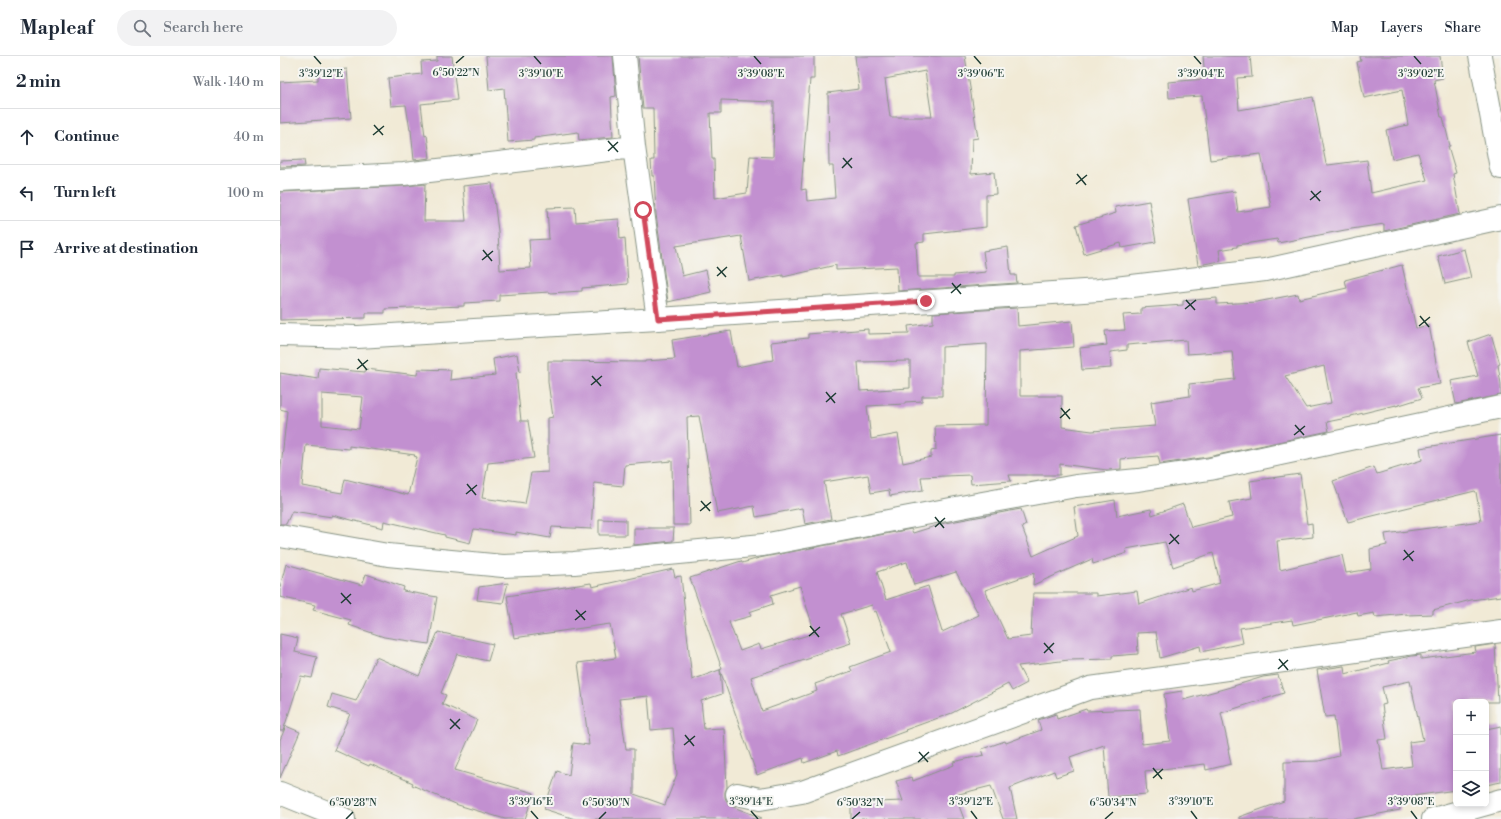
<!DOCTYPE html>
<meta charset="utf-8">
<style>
:root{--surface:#fff;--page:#f2f2f3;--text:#1f2937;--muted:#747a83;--line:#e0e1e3}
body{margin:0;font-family:"Libre Bodoni",serif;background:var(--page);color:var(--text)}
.controls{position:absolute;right:12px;bottom:12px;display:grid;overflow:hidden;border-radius:6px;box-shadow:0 2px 6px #0003}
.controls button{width:36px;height:36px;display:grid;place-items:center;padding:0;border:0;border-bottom:1px solid var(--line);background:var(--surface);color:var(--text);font:20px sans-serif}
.stop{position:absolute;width:12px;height:12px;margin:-9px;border:3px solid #d1495b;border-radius:50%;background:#fff}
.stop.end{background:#d1495b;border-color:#fff;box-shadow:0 1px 4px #0008}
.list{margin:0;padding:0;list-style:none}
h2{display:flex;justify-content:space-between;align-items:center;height:52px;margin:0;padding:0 16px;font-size:17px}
h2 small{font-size:13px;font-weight:400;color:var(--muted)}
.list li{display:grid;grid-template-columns:26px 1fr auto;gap:12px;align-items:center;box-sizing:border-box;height:56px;padding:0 16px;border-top:1px solid var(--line)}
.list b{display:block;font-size:15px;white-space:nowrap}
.list em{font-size:13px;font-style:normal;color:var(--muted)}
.icon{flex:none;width:22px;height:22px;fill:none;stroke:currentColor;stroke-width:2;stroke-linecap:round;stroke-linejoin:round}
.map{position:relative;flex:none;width:1221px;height:763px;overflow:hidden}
header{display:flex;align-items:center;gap:24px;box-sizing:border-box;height:56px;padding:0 20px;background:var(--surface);border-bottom:1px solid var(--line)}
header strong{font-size:19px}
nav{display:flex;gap:22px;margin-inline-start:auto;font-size:14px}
.search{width:280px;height:36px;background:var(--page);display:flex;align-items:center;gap:10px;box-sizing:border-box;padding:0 14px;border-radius:22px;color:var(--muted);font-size:15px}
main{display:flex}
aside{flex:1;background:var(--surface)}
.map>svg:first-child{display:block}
</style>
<header>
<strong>Mapleaf</strong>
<div class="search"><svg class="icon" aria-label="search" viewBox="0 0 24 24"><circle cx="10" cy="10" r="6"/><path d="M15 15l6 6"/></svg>Search here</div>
<nav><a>Map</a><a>Layers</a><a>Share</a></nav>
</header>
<main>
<aside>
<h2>2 min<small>Walk · 140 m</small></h2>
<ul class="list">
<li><svg class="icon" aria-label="ahead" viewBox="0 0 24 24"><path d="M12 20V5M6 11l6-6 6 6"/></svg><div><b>Continue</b></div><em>40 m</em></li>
<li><svg class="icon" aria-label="left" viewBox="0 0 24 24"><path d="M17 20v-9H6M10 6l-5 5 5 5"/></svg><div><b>Turn left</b></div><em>100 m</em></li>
<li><svg class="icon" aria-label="arrive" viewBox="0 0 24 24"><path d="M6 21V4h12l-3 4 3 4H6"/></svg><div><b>Arrive at destination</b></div></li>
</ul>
</aside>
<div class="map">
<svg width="1221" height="763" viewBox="0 0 1221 763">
<rect width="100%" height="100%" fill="#f6f6f2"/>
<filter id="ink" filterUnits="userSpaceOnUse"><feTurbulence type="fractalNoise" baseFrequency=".025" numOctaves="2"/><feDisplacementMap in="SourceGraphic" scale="8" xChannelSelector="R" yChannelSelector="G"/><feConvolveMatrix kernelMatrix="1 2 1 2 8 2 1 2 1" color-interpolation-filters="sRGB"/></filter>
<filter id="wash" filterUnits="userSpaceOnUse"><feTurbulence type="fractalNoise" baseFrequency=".012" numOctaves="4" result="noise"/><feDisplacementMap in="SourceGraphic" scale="16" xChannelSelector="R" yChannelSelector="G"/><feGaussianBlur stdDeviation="0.9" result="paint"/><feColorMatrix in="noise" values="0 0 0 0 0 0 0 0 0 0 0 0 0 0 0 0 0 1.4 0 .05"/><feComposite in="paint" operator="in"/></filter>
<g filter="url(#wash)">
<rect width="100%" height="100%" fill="#f1ead6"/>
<g id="blocks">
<!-- building -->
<path fill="#c290d0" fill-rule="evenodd" d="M157,0h15l5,44 -36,4 4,32 2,-1 3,23 -16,2 -3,-30h-1l-4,-25 -15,1 -3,-28 34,-4 -1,-12 16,-1z
M206,0h127l3,40 -5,1 2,40 -34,3 -1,-8 -44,6v2l-26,2 -4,-54 -15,2z
M358,0h176v23h-4l-9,111 5,-1 1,12 28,-3 -2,-32h-4l-1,-73 31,-4 -4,-33h110l13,82 -6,1 -1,35 23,-2 2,22 -10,1v32l-62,7v8l-8,1 2,34h36v-2l32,-3 -3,-21 25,-4 3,28h5l1,8 -119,8 -1,-24 -61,3v-5l-53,12v-2l-34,6 -8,-45 -65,10 6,30 24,-6 5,22 -43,10 -12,-88 -2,-38h-2l-1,-16h3l-1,-52h-10zM645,15l7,46h-42l-5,-38zM441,44l53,2 -1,55 -23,-1 -3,37 -32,5 -1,-39h-2l-2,-46h11z
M923,0h47l2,21 -15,1 2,32 74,-13 13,67 2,1 39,-5 4,33 56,-13 -9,-27 -26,6 -6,-29 22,-5 -6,-35 -38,8 -7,-36 4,-1 -1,-5h80l3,22 -9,2 7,37h2l7,29h-2l8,27 -3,1 7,40 -76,17v-7l-39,6 -67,13 -1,-4 -40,6v2l-18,3 2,11 -23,4 -10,-66 47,-8 3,21 33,-5 -10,-53 -51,6 -8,-64 -33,2 -1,-16 37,-3z
M67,13l4,49 -71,5v-41l38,-2v-8z
M24,104l1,6 -25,1v-6z
M212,127l6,48 2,39 31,-2 -2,-28 20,-1 -2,-31 28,-1 1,15 43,-3 1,20 5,-1 3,46 -46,4v3l-32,2v-1l-51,3v6l-35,2v3l-79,3v4h-19v5l-86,2v-128l125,-6 20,-2 -1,37h42l-3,-35z
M869,145l7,41 -34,6 -1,-5 -37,11 -8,-29 40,-12 -1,-6z
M1184,193l7,29 -26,6 -7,-28z
M1122,209l14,63 13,-3 11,59 -22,4 4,10 -26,8v-1l-45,11v1l-24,5 2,9 -121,26 -48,7 -2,-8 -37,3v10l-14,1 -47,-6v11h-51l2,6 -40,3 -1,-9 -49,2 2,13 -33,6 -1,-6 -18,3 -3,-18 -44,7 7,37 -26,5 -3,-16 -46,9 -2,-11 -37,7 -18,-97 -12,1 3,108h-17l-1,-64 -47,4 -2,21 -29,-3 -3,46 -39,-2 -2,11 -34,-6v3l-42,-6 -4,14 -25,-6v-2l-61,-14 -1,7 -51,-13v2l-40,-6 -6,13h-6v-48l7,-65 -7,-2v-36l38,6 1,-11 46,4 1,-3 51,6 1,-6 33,1 -1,10 45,-5 -2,-16 24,-5 3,18 -4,1 5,48h7l6,37 -46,5 -6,35 43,6 6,-31 17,-1v-54l5,-1 -5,-35v-21l97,1v-1l30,-2 -3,-19 59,-9 6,36 36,-7 -2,-18 37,-4v-4l60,-5v5l41,-1 -1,-7 25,-3v-10l84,-5 1,18 54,-5 2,26 -54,4v45h42v31l30,4 63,-5 -4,-24 39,-6 -1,-12 46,-5 -3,-28 -45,3 -1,-14 -59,5v5l-17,2 1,16 -29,2 -2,-22 27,-3 -2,-14 20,-1 -2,-15 18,-1v-6l42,-3v-4l34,-3v6l40,-2 41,-8 1,5 48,-11 -2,-8zM707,288l-1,81 -51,1 1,24 -5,1v6l-28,6 -5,-29 -27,5 -4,-33 38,-2v-2l17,-1v-5h20v-49zM630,305v27l-50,3 -2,-29zM1044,310l7,37 -25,5 -21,-32zM42,338l41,3 -4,32 -37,-4zM26,389l43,4v-3l66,9 -1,1 3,1 -9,38 -63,-16 -3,14 -40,-7z
M1211,278l9,30 -2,1 3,19v11l-45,9 -5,-23 27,-5 -10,-34z
M1221,379v161l-30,4 -38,10v4l-26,1v-1l-32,3 -1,-4 -16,3 -1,-4 -64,13 -1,-5 -52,8 3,15 -42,9 -1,-6 -40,12 -4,-26 -19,1 1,21 -26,2v3l-43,1 -51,6 9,17 -15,8 -4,-7 -56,29 -47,17 1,1 -38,14 -30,11 -1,-5 -33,12 -1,-5 -46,17 -37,-105 2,24 -21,7 3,28 20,-1 3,59 -2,5v5l3,8 34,13 -1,1h-186l-31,-10 13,-38 12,4 4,-32 16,2 -11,-82 38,-5 -6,-34 -96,14 -7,-42 84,-13 1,4 81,-18 2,8 6,-1 11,104 30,-11 -32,-91 51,-17 1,2 17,-5 152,-29 2,4 32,-10 76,-14 5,16 -4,2 11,29 45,-20 -4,-29 41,-7 2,16 34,-7 1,6 31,-11 8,23 41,-10 -3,-15 23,-4 -2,-17 50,-7 7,50 5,-1 1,14 -36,4 3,29 62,-15 4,18 25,-4 -1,-20 17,-4 -2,-11 96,-13 -5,-29 -1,-1 -127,31 -15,-41 41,-14 3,7 45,-14 -2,-12zM885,486l8,25 40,-14 7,30 -28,8 -1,-4 -52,17 -2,-13 -41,5v-3h-63l-2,43 -23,3 -23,-49 49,-17 -1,12 59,-26 1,5 34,-11 -1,-4zM627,506l7,23 42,-13 23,43 -37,17 -14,-46 -42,14 -9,-28zM520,530l15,47 -54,16 -2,-5 -19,7 -11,-29 22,-6 -2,-4 24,-8 -2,-9zM592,549l2,7 2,-1 15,41 -41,15 2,4 -37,13 2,7 -55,20 -11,-34 60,-19v-2l40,-13 -10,-29zM368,640l3,34 22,-2 4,46 -12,31 -31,-11v-45h-8l-7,-50z
M319,463l27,1v15h-27z
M354,472h40l-1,13 -39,4z
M6,508l76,21 4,-11 38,13 -1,4 34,6 -8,47 -45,-7 -35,-12 2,-5 -38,-10 2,-5 -35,-8v-10z
M228,527l-5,20 -26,-3 2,-13z
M158,576l55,12 -5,17 -31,-7 -16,39 5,2 -4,9 35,16 -22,50 79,23 -9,26h-20l-47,-14 -46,-20 1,-2 -43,-19 -1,2 -35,-16 16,-36 -22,-7 4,-13 24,7 20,-44 43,19z
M0,578l18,4 -3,14 22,5 -5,21 -11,-2 -18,55h-3z
M1215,588l3,58h-42v88l-58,8 2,12 -47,9h-114v-2l45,-16v-39l35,-1 20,-5 -5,-40 -9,1 -8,-47 27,-4 1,8 44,-11 -1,-2 24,-5 9,-1v4l55,-7 -1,-5zM1130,625l13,59 -14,2 3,24 -29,4 -5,-30 9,-1 -5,-34 4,-1 -4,-17z
M998,619l6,18 -63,20 8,36h-1l3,15 -25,6 -1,-6 -60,7 2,23 -39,3 -4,-52 -34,12 4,14 -18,6 -2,-6 -44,17 7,31h-14l-12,-33 -36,9 9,24h-113v-16l52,-2 -7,-20 16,-4 1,4 41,-16 -1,-3 31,-7 -2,-6 23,-8 1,2 35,-13 -3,-10 18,-6 1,5 29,-10 1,2 53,-2 2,35 28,-3 -6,-47 18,-3 1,9 44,-12 36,-11z
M6,670l14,6 -20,46v-38z
M1221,670v56l-15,3v-56z"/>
</g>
</g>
<g filter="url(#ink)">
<use href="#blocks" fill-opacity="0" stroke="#889485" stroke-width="1"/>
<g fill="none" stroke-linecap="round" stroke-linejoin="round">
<defs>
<path id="minor" d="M345,0l9,91 24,172
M1200,0l21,112
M0,124l124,-6 230,-27
M0,279l78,2 300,-18 441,-29 166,-20 236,-52
M0,480l108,19 115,11 71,-3 189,-18 214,-41 99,-18 62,-6 72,-11 291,-62
M0,737l64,26
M457,738l23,5 42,-7 288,-104 411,-57
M1153,763l68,-19"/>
</defs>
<!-- minor casing -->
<use href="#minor" stroke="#889485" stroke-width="24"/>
<!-- minor -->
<use href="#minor" stroke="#fff" stroke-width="22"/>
</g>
</g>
<g fill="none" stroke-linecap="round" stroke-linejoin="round" filter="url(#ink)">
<!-- route -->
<path stroke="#d1495b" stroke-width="5" d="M363,154l15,109 268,-18"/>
</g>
<!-- ticks -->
<path fill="none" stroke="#1f3d34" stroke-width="1.5" d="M34,0l7,8M254,0l7,8M474,0l7,8M694,0l7,8M914,0l7,8M1134,0l7,8M176,7l8,-7M94,69l9,10M93,79l11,-9M328,85l10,11M328,95l10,-9M563,102l9,10M562,112l10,-10M797,118l9,11M796,128l11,-9M1031,135l9,10M1030,144l11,-9M203,194l9,11M202,204l11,-9M437,211l9,10M437,220l10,-9M672,227l9,11M671,237l10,-9M906,244l9,10M905,253l11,-9M1140,260l9,11M1139,270l11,-9M78,303l9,11M77,313l11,-9M312,320l9,10M311,329l11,-9M546,336l9,11M546,346l10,-9M781,352l9,11M780,362l10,-9M1015,369l9,10M1014,379l11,-9M187,428l9,11M186,438l11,-9M421,445l9,10M420,455l11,-9M655,461l9,11M655,471l10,-9M890,478l9,10M889,488l10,-9M1124,494l9,11M1123,504l11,-9M61,537l10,11M61,547l10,-9M296,554l9,10M295,564l11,-9M530,570l9,11M529,580l11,-9M764,587l9,10M764,597l10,-10M999,603l9,11M998,613l10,-9M170,663l10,10M170,673l10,-10M405,679l9,11M404,689l11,-9M639,696l9,10M638,706l11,-10M873,712l9,11M873,722l10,-9M251,755l7,8M471,755l7,8M691,755l6,8M911,755l6,8M1131,755l6,8M66,763l7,-7M319,763l7,-7M572,763l8,-7M825,763l8,-7"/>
<g font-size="10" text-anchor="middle" fill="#1f3d34" stroke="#f6f6f2" stroke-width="4" stroke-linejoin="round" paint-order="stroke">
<text x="176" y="20">6°50'22"N</text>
<text x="1141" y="21">3°39'02"E</text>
<text x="41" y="21">3°39'12"E</text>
<text x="261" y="21">3°39'10"E</text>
<text x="481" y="21">3°39'08"E</text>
<text x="701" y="21">3°39'06"E</text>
<text x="921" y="21">3°39'04"E</text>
<text x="251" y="749">3°39'16"E</text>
<text x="471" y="749">3°39'14"E</text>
<text x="691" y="749">3°39'12"E</text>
<text x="911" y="749">3°39'10"E</text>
<text x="1131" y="749">3°39'08"E</text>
<text x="73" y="750">6°50'28"N</text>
<text x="326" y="750">6°50'30"N</text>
<text x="580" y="750">6°50'32"N</text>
<text x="833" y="750">6°50'34"N</text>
</g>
</svg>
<div class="controls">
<button>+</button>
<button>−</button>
<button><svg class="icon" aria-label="layers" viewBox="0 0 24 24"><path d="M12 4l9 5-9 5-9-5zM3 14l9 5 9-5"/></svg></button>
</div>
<div class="stop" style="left:363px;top:154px"></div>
<div class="stop end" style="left:646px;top:245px"></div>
</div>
</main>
